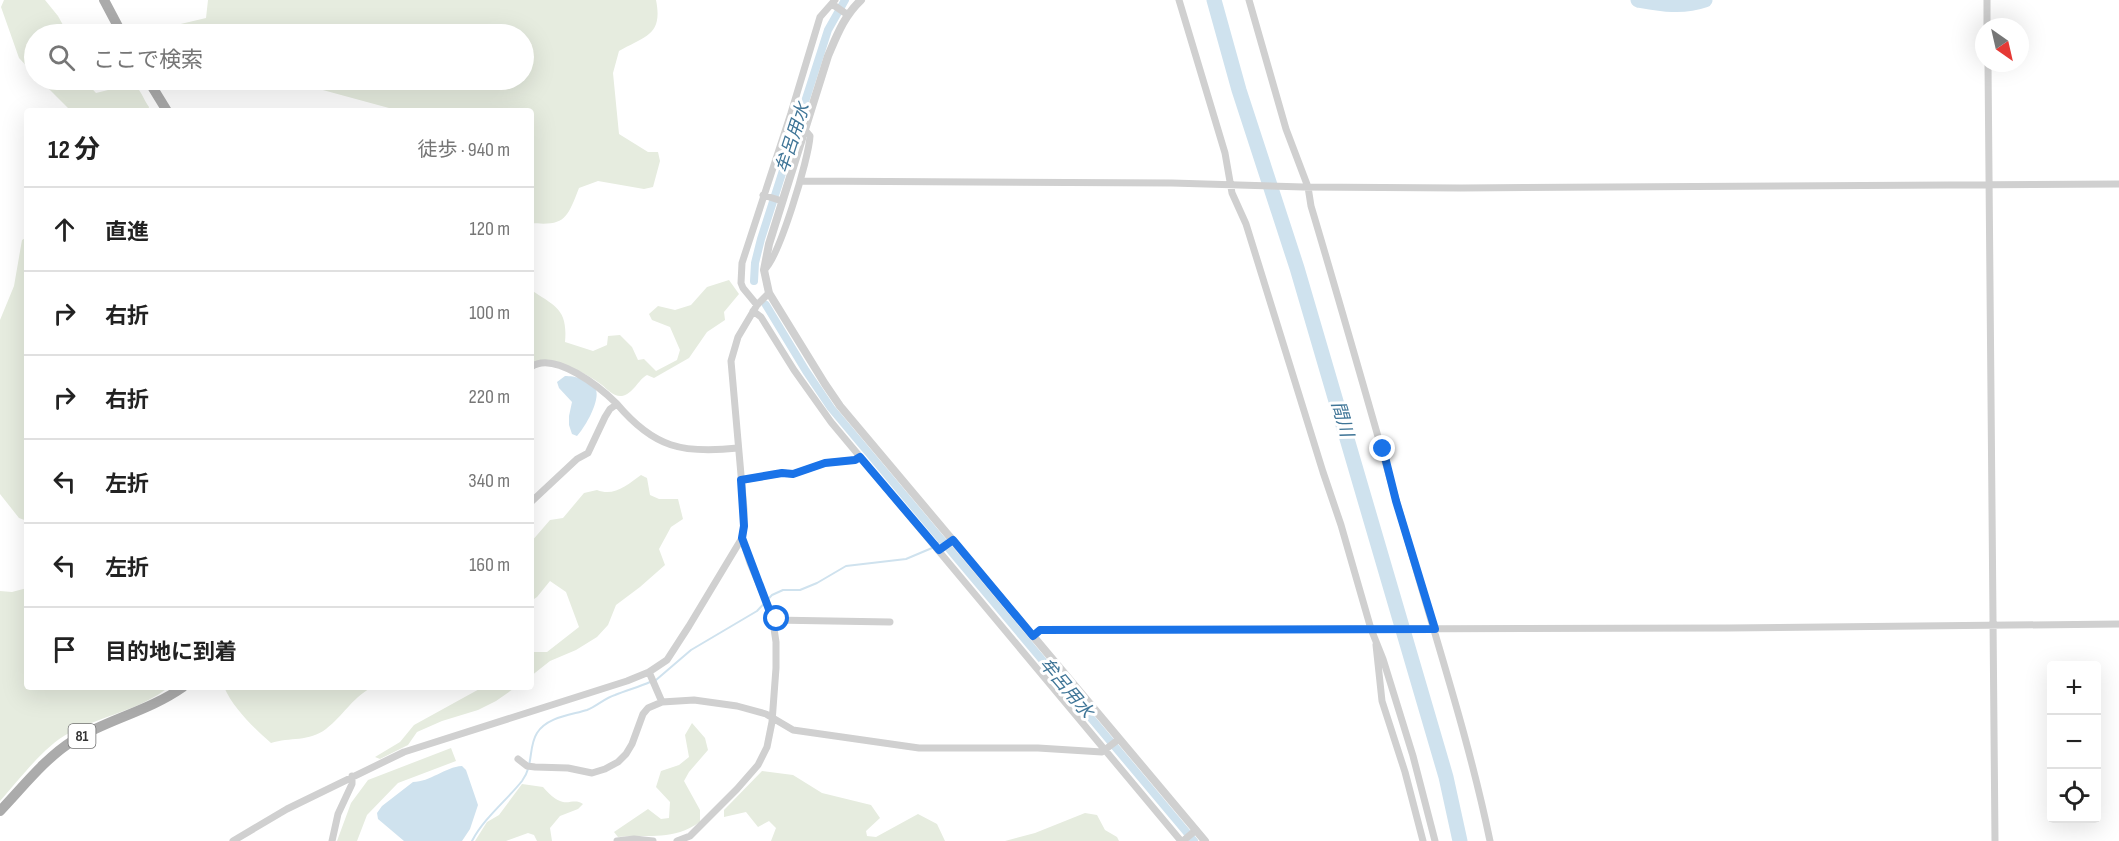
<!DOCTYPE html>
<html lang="ja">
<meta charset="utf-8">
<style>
:root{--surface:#fff;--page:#f6f6f6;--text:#222;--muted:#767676;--line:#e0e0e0}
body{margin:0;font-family:"Sofia Sans Condensed","Noto Sans JP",sans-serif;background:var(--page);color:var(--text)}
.controls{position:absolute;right:18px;bottom:18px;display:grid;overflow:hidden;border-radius:6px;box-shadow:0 6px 24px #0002}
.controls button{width:54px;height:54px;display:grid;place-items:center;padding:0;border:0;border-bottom:2px solid var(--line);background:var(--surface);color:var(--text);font:30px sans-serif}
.compass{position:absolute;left:1975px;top:18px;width:54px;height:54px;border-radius:50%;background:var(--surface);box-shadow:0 6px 24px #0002;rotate:146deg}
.stop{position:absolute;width:18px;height:18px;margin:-14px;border:4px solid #1a73e8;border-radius:50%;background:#fff}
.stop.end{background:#1a73e8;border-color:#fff;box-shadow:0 2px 6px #0008}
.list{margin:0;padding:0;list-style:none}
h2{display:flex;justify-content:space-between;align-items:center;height:78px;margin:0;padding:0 24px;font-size:26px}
h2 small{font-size:20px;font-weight:400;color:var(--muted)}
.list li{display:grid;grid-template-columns:39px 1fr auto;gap:18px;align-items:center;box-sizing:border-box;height:84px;padding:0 24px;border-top:2px solid var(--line)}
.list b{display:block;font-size:22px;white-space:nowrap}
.list em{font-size:20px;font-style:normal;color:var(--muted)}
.icon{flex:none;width:33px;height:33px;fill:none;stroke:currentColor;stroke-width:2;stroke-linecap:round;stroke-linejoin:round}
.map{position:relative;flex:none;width:2119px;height:841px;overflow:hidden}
.search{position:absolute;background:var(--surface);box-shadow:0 6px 24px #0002;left:24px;top:24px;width:510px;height:66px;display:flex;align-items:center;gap:15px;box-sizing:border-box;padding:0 21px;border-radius:33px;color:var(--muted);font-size:22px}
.panel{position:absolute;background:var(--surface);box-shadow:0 6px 24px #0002;left:24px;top:108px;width:510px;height:582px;border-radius:6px}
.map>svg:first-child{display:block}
</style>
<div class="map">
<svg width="2119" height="841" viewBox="0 0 2119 841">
<rect width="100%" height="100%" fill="#fff"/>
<!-- green -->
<path fill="#e6ecdf" d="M4,0h41l13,16 10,18h-34v40l-15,-16 -18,-51z
M208,0h448c7,35 -10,36 -37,51l-6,22 6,61 29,18h10l2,9 -7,26 -9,2 -46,-8 -19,7c-12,31 -14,38 -48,35v-112h-131l-114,-31h238v-46h-393l-2,-3h22l55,-13z
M40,80h44l12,13 24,-6 5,-7c13,1 17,17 24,27l-1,4h-77z
M27,237v284l-8,-3 -19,-24v-174l14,-34 8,-46z
M729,280l10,14 -15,18 1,8 -18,12 -18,26 -35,20 -7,-3c-9,5 -14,19 -25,21 -8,1 -14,-6 -20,-11 -17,-13 -39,-23 -61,-24l-10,10v-81c24,16 37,19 34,52l28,9 14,-6 1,-9 12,-1 12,12 6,13 6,-1 12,12 21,-11 3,-10 -10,-23 -18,-7 -3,-6 9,-8 17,4 16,-5 16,-18z
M641,475l6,3 3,17 9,4h19l5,20 -12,8 -12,22 6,16 -25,22 -24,18 -8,20 -11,12 -21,13 -26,11 -19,15v-24h16l32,-25 -13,-35 -16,-11 -13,16 -6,4v-59l19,-22 13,-2 21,-25 13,-3c17,7 30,-5 44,-15z
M27,588v99h142c-29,23 -68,29 -100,46 -25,13 -50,47 -69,68v-210l12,1z
M224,687h148c-22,13 -28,28 -46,42 -17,13 -36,8 -55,14 -17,-15 -38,-35 -47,-56z
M483,687h33l-20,14 -18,9 -36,11 -25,11 -9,13 -28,14 -5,-2 25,-15 14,-17z
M692,723l13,15 3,12 -19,22 -5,9 16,29v12c-28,19 -48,12 -82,15l-4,-5 34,-23 13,10 8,-1 1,-16 -14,-15 5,-16 18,-6 10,-8 -4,-22z
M451,748l5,13 -58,22 -31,32 -10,26h-20l14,-38 17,-23z
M762,771l31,4 29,18 49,12 9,13 -14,13 1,5 9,1 42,-23 19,10 8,17h-174l5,-13 -7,-7 -11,6 -12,-15 -22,5v-7z
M522,784l21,3c5,6 12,13 20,15 8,1 13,-3 20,2l-5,5 -18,7 -10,12 2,13h-15l-3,-6 -6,-2 -22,8h-31l12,-19 12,-7z
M1085,813l12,2 8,15 12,7 2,4h-114l30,-8z"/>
<!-- water -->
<path fill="#cfe2ee" d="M565,376c9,0 25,3 30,12 7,10 -10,40 -18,48l-5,-2 -3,-9v-9l3,-14 -13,-14 -2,-6z
M462,766l4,4 12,35 -8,24 -8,12h-58l-26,-22 -1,-6 5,-7 31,-24c17,0 32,-15 49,-16z"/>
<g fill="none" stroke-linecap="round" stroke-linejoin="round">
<!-- stream -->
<path stroke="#cfe2ee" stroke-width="2" d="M936,544l7,-5
M656,680l35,-30 66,-39 15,-16 11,-5h17l17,-7 29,-17 60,-7 26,-11
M472,841c12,-23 34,-40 50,-60 12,-16 6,-34 15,-48 10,-16 34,-18 50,-23 10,-4 18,-12 28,-15 12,-5 24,-8 35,-13"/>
<!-- canal -->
<path stroke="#cfe2ee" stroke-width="8" d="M754,281l1,-18 6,-24 67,-209 17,-30
M766,305l40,66 25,37 363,433"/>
<!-- river -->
<path stroke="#cfe2ee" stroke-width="15" d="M1214,0l25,90 58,178 149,509 14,64
M1638,0c23,4 44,8 67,0"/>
<!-- minor -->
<path stroke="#d0d0d0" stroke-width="7" d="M1179,0l46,153 7,40 14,31 77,248 18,53 30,104 12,30 30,97 22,85
M1249,0l37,129 22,58 3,19c36,120 70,242 105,363 26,90 55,180 74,272
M1987,0v27
M832,4l16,11
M1988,63l7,778
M800,181l372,2 131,4 158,1 658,-4
M763,195l19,6
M764,270c15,-12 45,-112 46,-134l-5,-6
M757,305l-14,-17 -2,-5 1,-20 49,-150 29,-96 15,-17
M753,311l8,6 33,53 37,52 350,419
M531,367c23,-17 70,21 86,37
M742,480l40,-7 11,1 32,-11 30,-3 5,-3
M531,502l46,-43 11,-6 17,-36 5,-8 7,-5c37,44 66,50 121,44
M939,551l14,-11
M773,620l117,2
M1033,636l7,-6 688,-2 391,-4
M1376,645l6,56 23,71 18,69
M649,672l13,30
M518,759l9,7 8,1 33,1 24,5 13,-4 13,-7 8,-8 6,-10 11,-30 5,-6 14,-6 32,-2 43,6 29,8 27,16 126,18h119l64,4 17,-13
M233,841l54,-32 117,-57 223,-71 22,-9 18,-12 22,-34 53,-88 2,-12v-17l-13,-148 7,-24 19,-32 12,-12
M332,841l6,-27 14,-30v-8
M617,841l17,-2 19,2
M677,841l13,-5 47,-47 21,-24 9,-18 5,-25 4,-54v-26l-4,-27 -22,-52 -8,-25
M1183,841l13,-11"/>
<!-- tertiary -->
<path stroke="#d0d0d0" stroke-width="8" d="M861,0c-17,16 -24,35 -33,56l-59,188 -5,26 5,23 56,91 15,22 365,435"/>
<!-- primary -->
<path stroke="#ababab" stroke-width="10" d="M104,0l18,34
M148,80l19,31
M0,811c23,-24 45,-53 74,-71 35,-21 75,-29 109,-53"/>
</g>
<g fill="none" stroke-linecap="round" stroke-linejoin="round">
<!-- route -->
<path stroke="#1a73e8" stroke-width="8" d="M777,619l-4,1 -31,-82 2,-12 -3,-46 41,-7 11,1 32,-11 30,-3 5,-3 79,93 14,-10 80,96 7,-6 395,-1 -39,-128 -13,-52"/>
</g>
<g text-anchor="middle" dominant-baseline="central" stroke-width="6" stroke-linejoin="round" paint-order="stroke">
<!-- shield labels -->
<rect fill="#fff" stroke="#707070" stroke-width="1.5" x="68.5" y="724" width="27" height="24" rx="4.5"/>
<g font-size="15" font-weight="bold" fill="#333">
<text x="82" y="736">81</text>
</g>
<!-- water labels -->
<g font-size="18" font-style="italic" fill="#3f7597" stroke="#fff">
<text transform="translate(793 138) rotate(-72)">牟呂用水</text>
<text transform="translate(1342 419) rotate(74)">間川</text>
<text transform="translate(1066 688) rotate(50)">牟呂用水</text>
</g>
</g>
</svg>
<div class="controls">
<button>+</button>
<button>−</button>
<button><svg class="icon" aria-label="locate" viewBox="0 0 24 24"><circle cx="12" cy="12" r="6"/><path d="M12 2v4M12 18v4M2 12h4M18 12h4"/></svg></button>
</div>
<svg class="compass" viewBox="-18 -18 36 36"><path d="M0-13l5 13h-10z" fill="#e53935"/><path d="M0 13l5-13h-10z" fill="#767676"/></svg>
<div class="stop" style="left:777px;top:619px"></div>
<div class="stop end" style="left:1383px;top:449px"></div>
<div class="search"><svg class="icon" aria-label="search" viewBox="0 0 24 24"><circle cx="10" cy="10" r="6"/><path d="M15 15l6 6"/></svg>ここで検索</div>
<section class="panel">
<h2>12 分<small>徒歩 · 940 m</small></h2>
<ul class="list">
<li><svg class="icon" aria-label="ahead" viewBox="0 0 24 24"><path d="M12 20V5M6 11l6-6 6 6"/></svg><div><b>直進</b></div><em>120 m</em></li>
<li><svg class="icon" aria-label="right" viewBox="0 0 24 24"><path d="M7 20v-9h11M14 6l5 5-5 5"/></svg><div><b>右折</b></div><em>100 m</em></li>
<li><svg class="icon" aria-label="right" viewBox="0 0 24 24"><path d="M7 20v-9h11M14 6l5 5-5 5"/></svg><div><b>右折</b></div><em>220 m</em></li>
<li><svg class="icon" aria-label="left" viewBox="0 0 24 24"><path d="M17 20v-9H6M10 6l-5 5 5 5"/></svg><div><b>左折</b></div><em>340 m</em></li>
<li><svg class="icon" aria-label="left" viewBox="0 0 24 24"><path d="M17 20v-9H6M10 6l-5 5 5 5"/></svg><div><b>左折</b></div><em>160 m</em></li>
<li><svg class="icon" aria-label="arrive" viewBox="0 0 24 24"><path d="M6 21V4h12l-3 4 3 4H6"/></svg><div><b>目的地に到着</b></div></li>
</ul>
</section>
</div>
